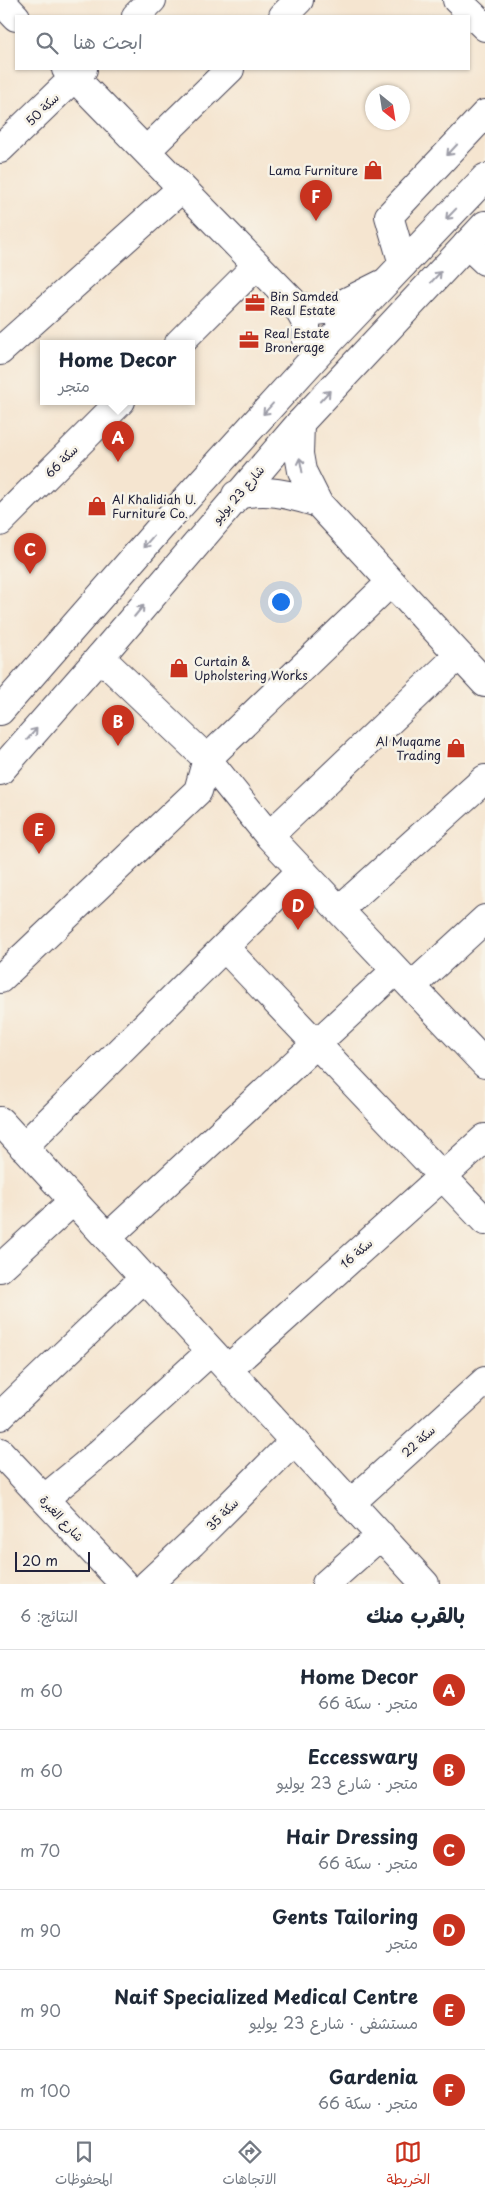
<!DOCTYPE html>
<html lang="ar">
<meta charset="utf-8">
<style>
:root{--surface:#fff;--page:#f6f6f7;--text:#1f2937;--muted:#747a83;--line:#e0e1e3;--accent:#c8321e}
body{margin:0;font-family:"Playpen Sans","Playpen Sans Arabic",sans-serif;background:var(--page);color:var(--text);direction:rtl}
.compass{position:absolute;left:365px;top:85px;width:45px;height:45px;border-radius:50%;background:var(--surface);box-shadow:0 1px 4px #0004;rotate:150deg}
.scale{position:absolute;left:15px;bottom:12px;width:75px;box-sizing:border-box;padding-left:5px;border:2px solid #22223b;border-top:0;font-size:14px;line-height:18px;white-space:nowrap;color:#22223b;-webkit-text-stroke:4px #f7f3e8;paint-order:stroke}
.you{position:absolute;left:280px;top:601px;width:18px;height:18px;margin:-12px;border:4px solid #fff;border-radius:50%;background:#1a73e8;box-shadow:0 0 0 8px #1a73e833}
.badge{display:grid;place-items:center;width:32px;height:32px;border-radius:50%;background:var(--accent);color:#fff;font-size:16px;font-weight:700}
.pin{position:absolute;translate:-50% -41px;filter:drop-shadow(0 1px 2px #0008)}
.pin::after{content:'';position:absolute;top:26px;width:18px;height:15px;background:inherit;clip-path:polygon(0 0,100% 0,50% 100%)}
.popup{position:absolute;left:40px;top:340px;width:155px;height:65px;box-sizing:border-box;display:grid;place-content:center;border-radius:0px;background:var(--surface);filter:drop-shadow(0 1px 4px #0005);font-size:16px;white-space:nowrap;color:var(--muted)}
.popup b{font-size:19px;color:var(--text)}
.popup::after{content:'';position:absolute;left:50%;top:100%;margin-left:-10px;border:10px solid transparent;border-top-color:var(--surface)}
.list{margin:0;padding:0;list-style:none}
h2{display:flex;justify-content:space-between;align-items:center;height:65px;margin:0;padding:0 20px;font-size:21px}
h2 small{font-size:16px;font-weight:400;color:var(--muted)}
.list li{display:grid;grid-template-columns:32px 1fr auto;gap:15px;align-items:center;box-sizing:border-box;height:80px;padding:0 20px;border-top:1px solid var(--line)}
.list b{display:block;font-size:19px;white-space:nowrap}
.list p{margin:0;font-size:16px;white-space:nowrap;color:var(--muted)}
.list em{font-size:16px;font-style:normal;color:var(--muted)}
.icon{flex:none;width:28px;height:28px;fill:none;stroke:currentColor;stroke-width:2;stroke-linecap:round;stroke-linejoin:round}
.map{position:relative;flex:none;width:485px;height:1584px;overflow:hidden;direction:ltr}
.search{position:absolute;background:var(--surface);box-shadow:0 1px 4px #0004;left:15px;right:15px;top:15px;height:55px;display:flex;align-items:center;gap:12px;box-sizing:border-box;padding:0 18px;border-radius:0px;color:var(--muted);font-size:19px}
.sheet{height:545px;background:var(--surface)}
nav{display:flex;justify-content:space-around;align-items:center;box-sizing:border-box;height:70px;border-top:1px solid var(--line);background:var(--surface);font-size:14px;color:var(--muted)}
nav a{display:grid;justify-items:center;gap:2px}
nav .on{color:var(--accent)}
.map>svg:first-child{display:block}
</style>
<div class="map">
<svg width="485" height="1584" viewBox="0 0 485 1584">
<rect width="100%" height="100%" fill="#f7f3e8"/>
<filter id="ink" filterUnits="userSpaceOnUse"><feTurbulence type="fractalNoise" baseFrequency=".02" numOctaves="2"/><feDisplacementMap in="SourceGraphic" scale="10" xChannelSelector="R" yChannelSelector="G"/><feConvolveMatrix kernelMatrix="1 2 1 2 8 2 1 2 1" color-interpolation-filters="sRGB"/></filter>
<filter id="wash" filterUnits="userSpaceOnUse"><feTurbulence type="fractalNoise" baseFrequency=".0096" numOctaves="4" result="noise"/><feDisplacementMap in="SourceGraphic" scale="20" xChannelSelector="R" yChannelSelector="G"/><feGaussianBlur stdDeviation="1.12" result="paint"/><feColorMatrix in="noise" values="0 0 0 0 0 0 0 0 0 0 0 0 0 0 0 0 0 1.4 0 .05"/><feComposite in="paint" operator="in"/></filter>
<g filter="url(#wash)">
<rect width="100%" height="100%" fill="#f5e5d0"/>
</g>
<g filter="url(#ink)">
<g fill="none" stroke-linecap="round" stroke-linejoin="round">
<defs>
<path id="minor" d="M0,0l16,17
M457,0l28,27
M136,16l16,-16
M283,16l16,-16
M66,69l230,236 10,18v17l22,3
M0,149l83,-80
M146,151l84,-82
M467,244l18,17
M403,264l-14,-48 96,-102
M296,305l20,6 16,-2 50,-25
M179,343l78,-78
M0,351l182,-163
M300,423l-1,31 3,17 16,32 167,180
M236,495c33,-7 51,-1 82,8
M0,522l121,-121
M100,657l107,102 62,77 216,228
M269,836l190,-181
M339,910l146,-131
M225,948l260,273
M0,979l198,-188 9,-32 184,-177
M412,986l73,-67
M0,1121l425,463
M23,1147l279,-277
M108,1237l288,-267
M0,1268l73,-67
M228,1369l257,-231
M0,1416l144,-138
M0,1452l124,132
M44,1499l53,-44 114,-104
M352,1502l133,-121
M148,1584l44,-41 102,-102
M326,1584l55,-49"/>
<path id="major" d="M0,711l168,-192 160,-176 157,-165
M0,771l100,-114 200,-234 185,-198"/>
</defs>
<!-- minor casing -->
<use href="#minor" stroke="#423f51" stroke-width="30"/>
<!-- major casing -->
<use href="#major" stroke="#423f51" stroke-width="30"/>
<!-- minor -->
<use href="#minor" stroke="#fff" stroke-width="28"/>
<!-- major -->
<use href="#major" stroke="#fff" stroke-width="28"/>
</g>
<!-- one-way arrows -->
<defs><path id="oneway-shaft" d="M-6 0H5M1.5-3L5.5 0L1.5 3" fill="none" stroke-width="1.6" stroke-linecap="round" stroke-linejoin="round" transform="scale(1.25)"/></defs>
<g stroke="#9c9ca7">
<use href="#oneway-shaft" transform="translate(452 150) rotate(133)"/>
<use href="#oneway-shaft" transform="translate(451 214) rotate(134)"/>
<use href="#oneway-shaft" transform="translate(436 277) rotate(-47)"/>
<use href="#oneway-shaft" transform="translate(325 396) rotate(-47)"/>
<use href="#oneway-shaft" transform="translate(268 409) rotate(132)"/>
<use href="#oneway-shaft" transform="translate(301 465) rotate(-101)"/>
<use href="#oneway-shaft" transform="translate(148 542) rotate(131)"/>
<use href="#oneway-shaft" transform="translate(139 611) rotate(-50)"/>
<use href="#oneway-shaft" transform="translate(32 734) rotate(-49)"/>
</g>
</g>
<!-- icons -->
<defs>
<symbol id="shop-bare" viewBox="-9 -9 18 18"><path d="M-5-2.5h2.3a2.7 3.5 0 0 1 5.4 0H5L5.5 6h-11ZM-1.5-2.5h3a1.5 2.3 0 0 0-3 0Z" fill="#c8321e" stroke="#f7f3e8" stroke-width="2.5" paint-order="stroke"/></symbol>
<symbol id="office-bare" viewBox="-9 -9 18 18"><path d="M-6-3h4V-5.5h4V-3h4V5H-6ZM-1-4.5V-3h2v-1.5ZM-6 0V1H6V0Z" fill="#c8321e" stroke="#f7f3e8" stroke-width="2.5" paint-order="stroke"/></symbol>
</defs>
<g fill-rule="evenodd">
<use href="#shop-bare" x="359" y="156" width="28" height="28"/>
<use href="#office-bare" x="241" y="289" width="28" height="28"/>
<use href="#office-bare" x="235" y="326" width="28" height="28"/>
<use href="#shop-bare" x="83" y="492" width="28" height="28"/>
<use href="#shop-bare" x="165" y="654" width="28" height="28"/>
<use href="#shop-bare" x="442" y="734" width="28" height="28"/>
</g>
<g text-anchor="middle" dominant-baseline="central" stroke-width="5" stroke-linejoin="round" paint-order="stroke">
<!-- street labels -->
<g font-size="12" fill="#22223b" stroke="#f7f3e8">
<text transform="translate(42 109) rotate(-44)">سكة 50</text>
<text transform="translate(61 461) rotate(-45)">سكة 66</text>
<text transform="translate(238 494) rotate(-49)">شارع 23 يوليو</text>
<text transform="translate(356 1253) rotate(-41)">سكة 16</text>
<text transform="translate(418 1441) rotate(-42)">سكة 22</text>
<text transform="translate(222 1514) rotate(-45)">سكة 35</text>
<text transform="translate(62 1518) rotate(47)">شارع الغبرة</text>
</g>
<!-- poi labels -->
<g font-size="12" fill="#22223b" stroke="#f7f3e8" text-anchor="start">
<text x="358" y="170" text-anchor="end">Lama Furniture</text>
<text x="270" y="296">Bin Samded<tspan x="270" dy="14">Real Estate</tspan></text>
<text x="264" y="333">Real Estate<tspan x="264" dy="14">Bronerage</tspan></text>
<text x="112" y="499">Al Khalidiah U.<tspan x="112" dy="14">Furniture Co.</tspan></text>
<text x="194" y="661">Curtain &amp;<tspan x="194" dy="14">Upholstering Works</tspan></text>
<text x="441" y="741" text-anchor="end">Al Muqame<tspan x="441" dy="14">Trading</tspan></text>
</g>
</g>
</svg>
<svg class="compass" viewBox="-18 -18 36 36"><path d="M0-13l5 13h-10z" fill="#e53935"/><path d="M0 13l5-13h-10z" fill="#747a83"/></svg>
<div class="scale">20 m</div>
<div class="you"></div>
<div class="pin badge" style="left:118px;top:462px">A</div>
<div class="popup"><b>Home Decor</b>متجر</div>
<div class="pin badge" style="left:118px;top:746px">B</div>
<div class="pin badge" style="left:30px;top:574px">C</div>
<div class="pin badge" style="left:298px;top:930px">D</div>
<div class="pin badge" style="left:39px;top:854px">E</div>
<div class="pin badge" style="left:316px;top:221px">F</div>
<div class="search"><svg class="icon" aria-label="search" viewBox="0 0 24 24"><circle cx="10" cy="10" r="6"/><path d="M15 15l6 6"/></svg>ابحث هنا</div>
</div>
<section class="sheet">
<h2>بالقرب منك<small>النتائج: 6</small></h2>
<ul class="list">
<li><span class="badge">A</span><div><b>Home Decor</b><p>متجر · سكة 66</p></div><em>60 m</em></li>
<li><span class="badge">B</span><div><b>Eccesswary</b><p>متجر · شارع 23 يوليو</p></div><em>60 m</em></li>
<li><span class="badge">C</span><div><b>Hair Dressing</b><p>متجر · سكة 66</p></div><em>70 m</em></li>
<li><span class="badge">D</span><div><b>Gents Tailoring</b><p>متجر</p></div><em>90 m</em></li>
<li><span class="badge">E</span><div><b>Naif Specialized Medical Centre</b><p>مستشفى · شارع 23 يوليو</p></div><em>90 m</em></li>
<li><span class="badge">F</span><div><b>Gardenia</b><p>متجر · سكة 66</p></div><em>100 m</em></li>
</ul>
</section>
<nav>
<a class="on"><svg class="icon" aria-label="map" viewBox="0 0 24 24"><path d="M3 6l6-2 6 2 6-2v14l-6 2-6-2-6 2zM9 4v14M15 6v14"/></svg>الخريطة</a>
<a><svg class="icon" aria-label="directions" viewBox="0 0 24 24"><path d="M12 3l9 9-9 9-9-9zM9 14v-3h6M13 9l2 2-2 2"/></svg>الاتجاهات</a>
<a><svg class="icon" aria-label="saved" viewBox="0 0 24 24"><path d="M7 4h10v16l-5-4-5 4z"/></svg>المحفوظات</a>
</nav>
